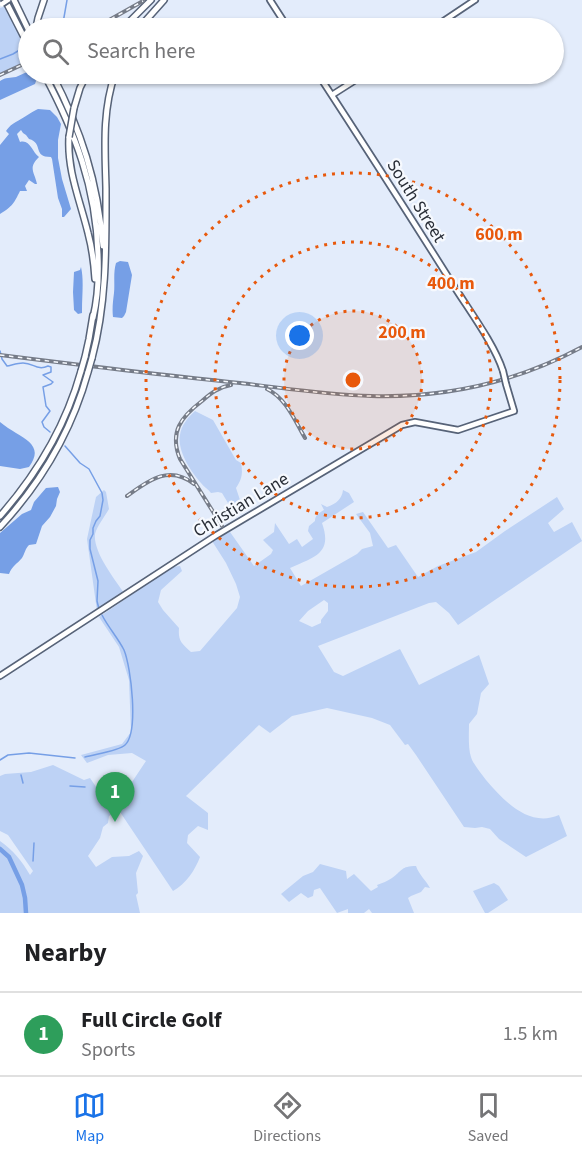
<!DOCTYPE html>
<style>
:root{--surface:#fff;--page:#f6f6f6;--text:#202124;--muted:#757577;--line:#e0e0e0;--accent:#1a73e8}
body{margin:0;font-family:"Source Sans 3",sans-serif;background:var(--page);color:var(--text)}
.you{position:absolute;left:300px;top:336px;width:21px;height:21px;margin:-15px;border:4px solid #fff;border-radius:50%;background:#1a73e8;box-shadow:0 0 0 9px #1a73e833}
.badge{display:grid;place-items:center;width:39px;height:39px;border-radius:50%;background:var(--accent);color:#fff;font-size:20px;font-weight:700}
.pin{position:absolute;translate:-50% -50px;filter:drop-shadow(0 2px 3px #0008)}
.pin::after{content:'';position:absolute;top:32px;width:21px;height:18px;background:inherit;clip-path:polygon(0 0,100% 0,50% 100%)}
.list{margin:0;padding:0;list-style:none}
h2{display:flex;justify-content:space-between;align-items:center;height:78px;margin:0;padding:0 24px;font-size:26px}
h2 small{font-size:20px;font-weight:400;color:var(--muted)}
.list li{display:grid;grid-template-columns:39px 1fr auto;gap:18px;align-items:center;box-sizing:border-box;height:84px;padding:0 24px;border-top:2px solid var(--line)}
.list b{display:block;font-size:22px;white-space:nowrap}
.list p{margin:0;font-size:20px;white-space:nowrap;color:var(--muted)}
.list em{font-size:20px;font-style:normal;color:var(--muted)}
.icon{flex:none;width:33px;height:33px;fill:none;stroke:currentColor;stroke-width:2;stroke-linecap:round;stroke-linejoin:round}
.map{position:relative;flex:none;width:582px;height:913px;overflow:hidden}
.search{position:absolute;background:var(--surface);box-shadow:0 2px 4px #0004;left:18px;right:18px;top:18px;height:66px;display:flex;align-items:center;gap:15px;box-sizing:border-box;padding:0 21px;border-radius:33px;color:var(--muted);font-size:22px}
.sheet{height:162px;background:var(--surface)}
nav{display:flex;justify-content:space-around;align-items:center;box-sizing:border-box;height:84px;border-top:2px solid var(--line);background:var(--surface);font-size:16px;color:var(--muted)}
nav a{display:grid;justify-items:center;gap:3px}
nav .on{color:var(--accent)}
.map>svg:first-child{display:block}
</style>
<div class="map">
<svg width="582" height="913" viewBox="0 0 582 913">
<rect width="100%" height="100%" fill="#e3ecfb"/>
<!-- green -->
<path fill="#bdd2f5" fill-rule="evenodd" d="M3,7h2l23,43v11l-28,13v-66z
M195,411l18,9 23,40 5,3c2,10 1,16 -5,25l5,15 -3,4 -7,1 -9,-15 -4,-1 -7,1c-3,-4 -7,-6 -10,-10 -10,-11 -24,-32 -21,-48 1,-9 8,-18 15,-24z
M104,490l2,2 3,17c-4,7 -12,17 -14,25 -2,18 19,44 29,59l-27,18 -10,-72 9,-42z
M343,490l6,3 5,9 -32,21c11,31 -8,34 -32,45l11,18 56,-32 5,-5 11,-3 -3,-13 -14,-19 7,-2 25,36 8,-3 22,32 20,-11 38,-14 29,-21 52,-34 7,12 -16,14 6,9 18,-10 10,19 -124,84 -9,-12 -13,-11 -7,1 -111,43 16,26 9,4 57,-27 19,36 60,-30 10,29 -8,9 -4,21 -8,10c0,9 -1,24 2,33 2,7 10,16 15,23 18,21 43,48 73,35l8,21 -41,21 -27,-18 -9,-10 -8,-2 -7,1 -11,-1 -48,-72 -8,-11 -3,1 -15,-20 -18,-7 -45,-10 -35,8 -22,17 -11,-8 -73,71 22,17v17l-10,-4 -10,9 -1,8 13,14c-5,13 -14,27 -27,34l-57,-85 30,-45 -14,-8 -24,2 -21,8 -6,-8 41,-11 9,-12 -2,-52 -10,-33 -20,-30 73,-50 8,-1 2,5 -21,19 -3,12 5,8 16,18c-1,12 2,15 12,24l9,-1 37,-43 3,-11 -4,-13 -10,-21 -14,-22 18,-9 24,34 17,-12 2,-4 -10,-10 11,-8 1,-9 14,21 8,-5 5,8 11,-8 -5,-8 1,-5 6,-5c0,-6 4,-8 9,-11l-3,-6 6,3c9,-3 15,-8 16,-17zM324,600l4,3v8l-7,9v3l-9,4 -13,-6 9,-10z
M53,765l31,15 6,-2 24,35 -5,3 -1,7 -5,4 -3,11 -12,18 8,11 16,-10 17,-1 10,-5 4,5 -7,17 2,20 -2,2 4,18h-140v-72c13,9 22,20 30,34l3,-4 -25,-36 -8,-4v-55l5,-2 26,-2z
M320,864l26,7 1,8 7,-5 17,17 7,-4 -1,-2c5,-2 11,-4 15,-7 10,-7 9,-12 24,-12 3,9 10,14 14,22l-5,-1 -4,5 -10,4 -3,2 6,15h-42l-3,-4 -5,4h-16v-4l-11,4 -17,-25 -6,2 -1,6 -5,2 -7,-5 -12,9 -8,-8 22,-18 10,-4z
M494,883l5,3 9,14 -20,13h-3l-12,-22z"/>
<!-- water -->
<path fill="#769fe6" d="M28,72v2h5l3,7 -1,3 -35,16v-19c6,-4 10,-3 16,-4 5,-2 7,-4 12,-5z
M38,109l12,1 7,7 4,7 -3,16v18l4,21 9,30 -7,8h-2v-8l-4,-11 -6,-39 -1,-2c-19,0 -7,-14 -22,-18l-3,-4 -3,-2 -2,-3 -4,4 3,8c10,-3 12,10 19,15 -11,11 -5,14 -2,27h-2l-6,-4 -4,6 2,5h-7c-6,12 -7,15 -20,23v-69l9,-11 -3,-3c4,-6 8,-8 15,-12 6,-3 10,-7 17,-10z
M120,261l8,1 4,13 -6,37 -2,4 -2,2 -9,-1c-1,-8 0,-16 1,-24 1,-10 -1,-20 2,-30z
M81,267c3,13 1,28 1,43v3l-4,1 -4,-4 -1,-18 1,-20 6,-2z
M0,422c5,4 11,8 16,11 15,9 26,16 13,34l-9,2 -20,-3z
M58,487l2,5 -3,7 -1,7 -6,11 -8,9 -6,18 -7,1c-4,4 -4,8 -7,13 -5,6 -10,8 -13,16l-9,-1v-40l22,-19 9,-4 3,-8 12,-14z"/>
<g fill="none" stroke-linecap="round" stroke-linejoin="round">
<!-- stream -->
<path stroke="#769fe6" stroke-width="1.5" d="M61,28l2,-5 4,-23
M0,59l13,-5 13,-8
M0,351l2,8 5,7c5,-1 11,-3 16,-3 11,0 14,8 25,3l3,1v5l-8,3 10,7 -2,2 -8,3 3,19 4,5 -8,11 2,5 6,5
M65,446l15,17 9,6 13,24 1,7 -3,16 -4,5 -3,7v6l-3,6v9l8,32 -1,20 2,8
M85,757c10,-3 34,-6 40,-12 14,-13 6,-78 -1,-95 -6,-12 -16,-23 -22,-35
M0,760l8,-5 21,-2 46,5
M21,775l2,8
M70,786l15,1
M33,861l1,-18"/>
<!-- river -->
<path stroke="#769fe6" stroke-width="4.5" d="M0,849l9,8 13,28 3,13 1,15"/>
<defs>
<path id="major" d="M270,0l18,28
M433,28l42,-28
M318,74c45,69 90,139 134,209 16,26 42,60 51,88
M332,95l33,-21
M0,676l215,-140 187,-111 13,-3 43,8 56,-19 -8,-27"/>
<path id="highway" d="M5,0l23,45
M14,0l14,29
M36,28l2,-10 6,-18
M123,28l28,-28
M139,28l25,-28
M44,74c31,58 52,113 54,180 1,22 0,43 -5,64
M52,74c29,56 46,108 51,172
M74,108l6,-20 7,-14
M69,137c-2,34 11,63 19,96 4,15 6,30 7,46
M85,357l4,-18 4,-24
M92,358c15,-56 14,-113 14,-170 -1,-39 -4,-77 9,-114
M0,516c37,-42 66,-91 81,-145
M0,527c41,-44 72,-97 88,-155"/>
</defs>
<!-- major casing -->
<use href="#major" stroke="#576378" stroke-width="8"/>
<!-- highway casing -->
<use href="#highway" stroke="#576378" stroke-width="8"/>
<!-- major -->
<use href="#major" stroke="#fff" stroke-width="4.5"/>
<!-- highway -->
<use href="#highway" stroke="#fff" stroke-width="5"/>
<defs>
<path id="rail" d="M95,28l48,-27
M0,75l28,-13
M0,355c80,10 160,20 240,28 44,5 87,12 131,13 74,2 146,-14 211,-49
M267,389c19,9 28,32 38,49
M127,496c21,-15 42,-32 67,-12
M222,526l-42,-67c-11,-27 1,-42 22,-58 9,-8 17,-14 29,-16"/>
</defs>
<!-- rail casing -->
<use href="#rail" stroke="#767c88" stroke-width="4"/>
<!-- rail -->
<use href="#rail" stroke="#f6f9fe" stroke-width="1.5" stroke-dasharray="4.5" stroke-linecap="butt"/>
<defs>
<path id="major-bridge" d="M2,4l6,-4
M503,371l3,13"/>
<path id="highway-bridge" d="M69,137l5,-29
M81,371l4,-14
M88,372l4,-14"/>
</defs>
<!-- major-bridge casing -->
<use href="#major-bridge" stroke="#576378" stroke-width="8" stroke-linecap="butt"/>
<!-- highway-bridge casing -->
<use href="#highway-bridge" stroke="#576378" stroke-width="8" stroke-linecap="butt"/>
<!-- major-bridge -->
<use href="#major-bridge" stroke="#fff" stroke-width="4.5"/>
<!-- highway-bridge -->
<use href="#highway-bridge" stroke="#fff" stroke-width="5"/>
</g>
<!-- distance rings -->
<circle cx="353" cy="380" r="69" fill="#e8590c" fill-opacity=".12"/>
<g fill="none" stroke="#e8590c" stroke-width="3" stroke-dasharray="3 6">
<circle cx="353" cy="380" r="69"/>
<circle cx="353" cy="380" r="138"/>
<circle cx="353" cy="380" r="207"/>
</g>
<g text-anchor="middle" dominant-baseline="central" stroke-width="4.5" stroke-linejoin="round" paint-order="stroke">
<!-- street labels -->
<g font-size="18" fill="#2a2f38" stroke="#f6f9fe">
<text transform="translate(416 201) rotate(58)">South Street</text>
<text transform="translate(241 505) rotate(-31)">Christian Lane</text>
</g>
</g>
<circle cx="353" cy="380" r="9" fill="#e8590c" stroke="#f6f9fe" stroke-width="3"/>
<g font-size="18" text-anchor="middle" font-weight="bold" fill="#e8590c" stroke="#f6f9fe" stroke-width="4.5" stroke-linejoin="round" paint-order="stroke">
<text x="499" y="240">600 m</text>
<text x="451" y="289">400 m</text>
<text x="402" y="338">200 m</text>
</g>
</svg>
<div class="you"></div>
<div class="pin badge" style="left:115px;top:822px;background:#2e9e5b">1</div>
<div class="search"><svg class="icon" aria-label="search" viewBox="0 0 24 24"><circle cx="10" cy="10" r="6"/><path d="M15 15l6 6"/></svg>Search here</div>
</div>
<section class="sheet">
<h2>Nearby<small></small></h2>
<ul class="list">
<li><span class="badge" style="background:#2e9e5b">1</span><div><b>Full Circle Golf</b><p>Sports</p></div><em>1.5 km</em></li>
</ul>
</section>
<nav>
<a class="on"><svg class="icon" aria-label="map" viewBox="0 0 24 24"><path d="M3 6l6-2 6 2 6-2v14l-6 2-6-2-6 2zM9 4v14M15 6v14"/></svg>Map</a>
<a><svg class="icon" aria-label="directions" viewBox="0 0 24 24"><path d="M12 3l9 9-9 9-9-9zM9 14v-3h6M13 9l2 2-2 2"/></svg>Directions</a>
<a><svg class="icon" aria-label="saved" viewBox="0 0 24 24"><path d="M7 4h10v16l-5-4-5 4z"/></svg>Saved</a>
</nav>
